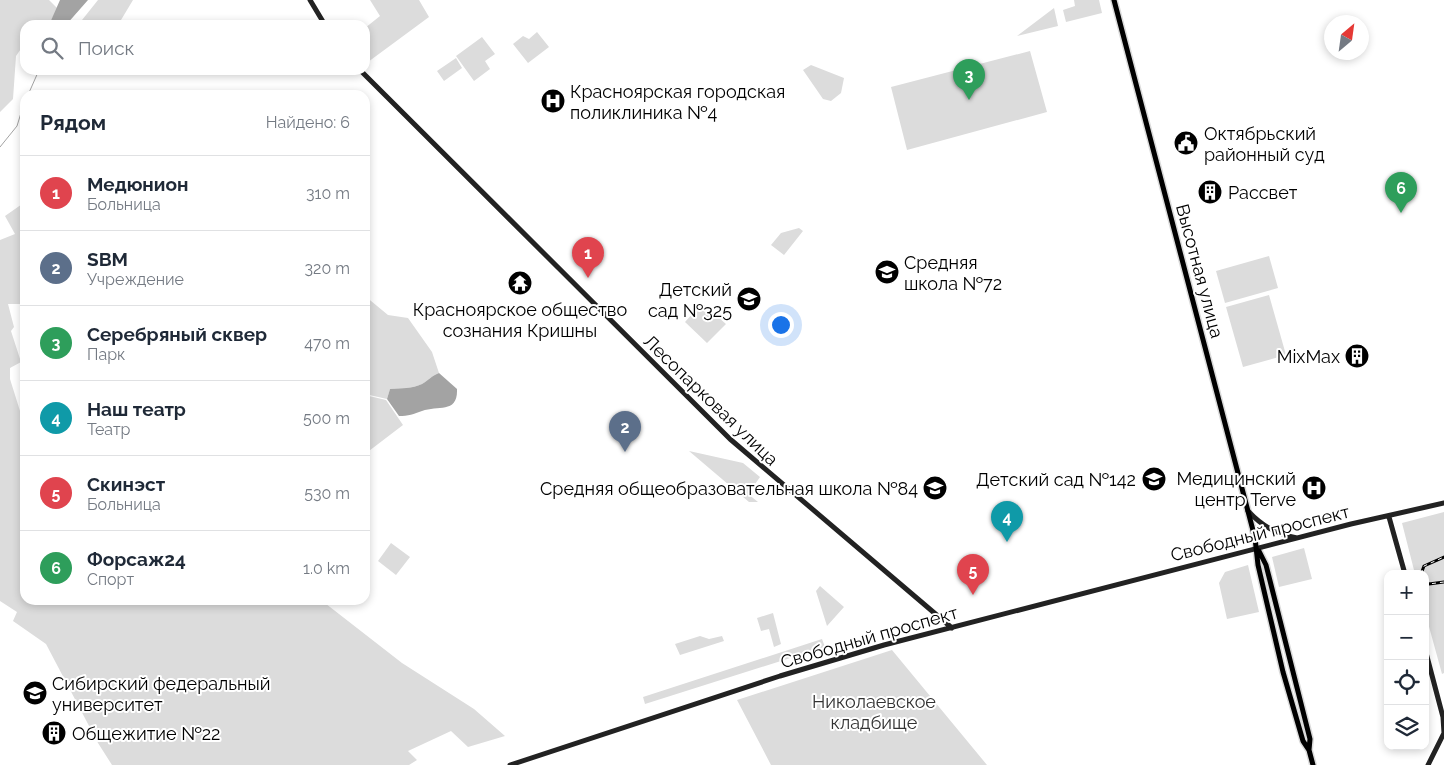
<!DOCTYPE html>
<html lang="ru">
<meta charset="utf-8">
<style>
:root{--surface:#fff;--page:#f2f2f3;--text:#1f2937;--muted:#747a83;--line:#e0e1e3;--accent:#7c3aed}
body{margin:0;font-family:Raleway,sans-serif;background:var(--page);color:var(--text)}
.controls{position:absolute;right:15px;bottom:15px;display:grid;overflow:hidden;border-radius:10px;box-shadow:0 2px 8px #0003}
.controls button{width:45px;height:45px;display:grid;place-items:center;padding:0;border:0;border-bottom:1px solid var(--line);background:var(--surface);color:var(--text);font:25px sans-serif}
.compass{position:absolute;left:1324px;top:15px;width:45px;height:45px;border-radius:50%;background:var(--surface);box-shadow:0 2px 8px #0003;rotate:29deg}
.you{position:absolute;left:780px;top:324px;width:18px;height:18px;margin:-12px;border:4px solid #fff;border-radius:50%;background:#1a73e8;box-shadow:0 0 0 8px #1a73e833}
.badge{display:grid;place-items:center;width:32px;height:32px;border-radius:50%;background:var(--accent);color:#fff;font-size:16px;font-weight:700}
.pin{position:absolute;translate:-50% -41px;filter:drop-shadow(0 1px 2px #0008)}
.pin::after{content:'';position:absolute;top:26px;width:18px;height:15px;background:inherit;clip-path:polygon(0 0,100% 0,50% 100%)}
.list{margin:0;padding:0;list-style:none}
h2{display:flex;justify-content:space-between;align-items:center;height:65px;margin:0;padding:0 20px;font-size:21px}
h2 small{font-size:16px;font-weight:400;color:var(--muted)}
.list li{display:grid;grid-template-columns:32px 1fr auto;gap:15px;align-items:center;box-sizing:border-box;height:75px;padding:0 20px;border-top:1px solid var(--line)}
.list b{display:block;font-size:19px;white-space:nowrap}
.list p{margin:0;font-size:16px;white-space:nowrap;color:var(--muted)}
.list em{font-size:16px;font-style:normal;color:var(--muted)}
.icon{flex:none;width:28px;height:28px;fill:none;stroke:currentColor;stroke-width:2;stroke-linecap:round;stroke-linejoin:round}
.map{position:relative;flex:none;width:1444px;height:765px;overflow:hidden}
.search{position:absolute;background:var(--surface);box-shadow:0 2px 8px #0003;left:20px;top:20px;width:350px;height:55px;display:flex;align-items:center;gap:12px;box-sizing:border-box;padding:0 18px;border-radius:15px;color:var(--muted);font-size:19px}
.panel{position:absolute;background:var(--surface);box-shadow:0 2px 8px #0003;left:20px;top:90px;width:350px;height:515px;border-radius:15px}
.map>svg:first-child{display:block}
</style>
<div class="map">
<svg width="1444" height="765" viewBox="0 0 1444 765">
<rect width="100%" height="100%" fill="#fff"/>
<!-- green -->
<path fill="#dcdcdc" d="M0,0h49l8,8 -8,17h-24v18l-9,13 -3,43 -13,13z
M98,0h35l-15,25h-40z
M370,0h49l10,17 -61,45 -3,-4v-30l15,-12z
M1074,0h25l3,13 -36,9 -3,-12 12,-4z
M1054,8l4,18 -41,10z
M537,32l12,15 -21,16 -15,-19 10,-8 6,3z
M482,37l13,17 -10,7 5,8 -16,12 -18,-25z
M1030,51l17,61 -140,38 -16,-63z
M456,58l6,10 -18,13 -7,-10z
M811,65l33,13 -3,15 -10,8 -8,-2 -20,-29z
M25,202v102h-17l6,23 -3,4 10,31 -11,6v11l15,48v173h296l81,63 72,46 31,27 -37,11 -17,-16 -43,20 9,9 -8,5h-297l-14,-22 -52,-99 -33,-23 4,-9 -17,-11v-361l15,-6 -10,-18z
M799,228l4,3 -19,24 -13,-10 10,-12z
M1269,256l9,32 -53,15 -9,-32z
M1269,295l17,60 -43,12 -17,-60z
M365,296l23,19 20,3 24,34 7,21c-8,3 -10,7 -17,11 -10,5 -21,4 -32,5l-3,10 -22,-5z
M702,303l24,21 -19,19 -22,-21z
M365,395l21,5 17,25 -38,29z
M689,451l54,12 17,14 -12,17 10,8h-9z
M1444,512v161l-2,1 -17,-62v-38h-10l-13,-51z
M391,543l19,14 -14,18 -18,-14z
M1304,548l8,31 -33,8 -7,-30z
M1248,565l11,47 -32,7 -8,-36 6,-11z
M820,586l24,21 -17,19 -11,-35z
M773,613l8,31 -7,3 -5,-18 -8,2 -4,-13z
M700,636l9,3 13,-3 2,5 -44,14 -5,-11z
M822,639l3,8 -180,57 -2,-7z
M892,650l95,115h-216l-34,-65z"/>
<!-- water -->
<path fill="#a3a3a3" d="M60,0h28l-22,25h-17z
M439,373l18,16c1,25 -19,16 -35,22 -8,3 -14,5 -23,5l-12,-17 3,-10c11,-1 22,0 32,-5 7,-4 9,-8 17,-11z"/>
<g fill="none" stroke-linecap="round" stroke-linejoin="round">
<!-- stream -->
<path stroke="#a3a3a3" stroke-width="1" d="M28,95l11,-25
M0,147l17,-21 8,-26"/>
<defs>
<path id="primary" d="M1114,0l141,538 3,27 25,107 20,69 6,9 4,15
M1259,551l7,14 44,174 -1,11"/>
</defs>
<!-- primary casing -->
<use href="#primary" stroke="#dbdbdb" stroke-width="8"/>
<!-- secondary -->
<path stroke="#222" stroke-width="5" d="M310,0l15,25
M360,70l370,369 222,189
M1248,511c15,16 27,22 49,27
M1389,517l16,57
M1425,649l18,68 1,16 -16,32
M510,765l270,-89 104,-31 467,-121 93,-21"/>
<!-- primary -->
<use href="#primary" stroke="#000" stroke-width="5"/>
<defs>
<path id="rail" d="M1421,574l3,-8 20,-9
M1425,581l4,3 15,-2"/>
</defs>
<!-- rail casing -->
<use href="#rail" stroke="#000" stroke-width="3"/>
<!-- rail -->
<use href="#rail" stroke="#fff" stroke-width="1" stroke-dasharray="4" stroke-linecap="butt"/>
</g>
<!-- icons -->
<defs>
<symbol id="hospital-disc" viewBox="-11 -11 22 22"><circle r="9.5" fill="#000" stroke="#fff"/><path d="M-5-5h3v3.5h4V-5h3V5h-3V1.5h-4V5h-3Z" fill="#fff"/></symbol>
<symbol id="civic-disc" viewBox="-11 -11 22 22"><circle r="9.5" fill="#000" stroke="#fff"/><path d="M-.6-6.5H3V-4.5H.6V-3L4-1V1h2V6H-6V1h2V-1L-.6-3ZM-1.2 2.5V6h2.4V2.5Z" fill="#fff"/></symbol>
<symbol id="building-disc" viewBox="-11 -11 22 22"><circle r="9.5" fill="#000" stroke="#fff"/><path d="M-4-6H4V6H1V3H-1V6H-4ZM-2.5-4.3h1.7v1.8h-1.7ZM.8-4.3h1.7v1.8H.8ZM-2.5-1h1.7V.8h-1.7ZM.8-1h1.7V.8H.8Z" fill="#fff"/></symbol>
<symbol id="school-disc" viewBox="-11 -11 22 22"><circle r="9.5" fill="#000" stroke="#fff"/><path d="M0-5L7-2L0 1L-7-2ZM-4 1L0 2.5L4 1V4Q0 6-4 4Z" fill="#fff"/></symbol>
<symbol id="temple-disc" viewBox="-11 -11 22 22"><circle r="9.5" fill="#000" stroke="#fff"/><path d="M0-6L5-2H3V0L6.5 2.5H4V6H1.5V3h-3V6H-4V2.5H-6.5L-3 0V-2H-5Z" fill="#fff"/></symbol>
<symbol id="university-disc" viewBox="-11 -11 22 22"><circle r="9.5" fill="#000" stroke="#fff"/><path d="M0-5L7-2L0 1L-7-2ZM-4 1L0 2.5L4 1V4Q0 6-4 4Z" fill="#fff"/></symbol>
</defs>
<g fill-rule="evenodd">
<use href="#hospital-disc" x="539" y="87" width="28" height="28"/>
<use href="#civic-disc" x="1172" y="129" width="28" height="28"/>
<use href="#building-disc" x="1196" y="178" width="28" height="28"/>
<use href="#school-disc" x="873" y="258" width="28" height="28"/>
<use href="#temple-disc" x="506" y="269" width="28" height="28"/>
<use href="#school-disc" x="735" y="285" width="28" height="28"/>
<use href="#building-disc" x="1343" y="342" width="28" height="28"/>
<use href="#school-disc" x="1140" y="465" width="28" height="28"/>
<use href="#school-disc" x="921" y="474" width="28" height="28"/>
<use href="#hospital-disc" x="1300" y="474" width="28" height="28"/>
<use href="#university-disc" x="21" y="679" width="28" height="28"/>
<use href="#building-disc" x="40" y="719" width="28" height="28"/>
</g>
<g text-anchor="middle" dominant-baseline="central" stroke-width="4" stroke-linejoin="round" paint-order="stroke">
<!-- poi labels -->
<g font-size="18" fill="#000" stroke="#fff" text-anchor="start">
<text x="570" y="91">Красноярская городская<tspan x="570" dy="21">поликлиника №4</tspan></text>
<text x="1204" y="133">Октябрьский<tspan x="1204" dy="21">районный суд</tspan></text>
<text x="1228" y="192">Рассвет</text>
<text x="904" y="262">Средняя<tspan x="904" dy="21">школа №72</tspan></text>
<text x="732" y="289" text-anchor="end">Детский<tspan x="732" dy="21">сад №325</tspan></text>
<text x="520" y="309" text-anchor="middle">Красноярское общество<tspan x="520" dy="21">сознания Кришны</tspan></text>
<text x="1340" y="356" text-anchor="end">MixMax</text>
<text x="1296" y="478" text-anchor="end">Медицинский<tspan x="1296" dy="21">центр Terve</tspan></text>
<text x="1136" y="479" text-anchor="end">Детский сад №142</text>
<text x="918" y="488" text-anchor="end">Средняя общеобразовательная школа №84</text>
<text x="52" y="683">Сибирский федеральный<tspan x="52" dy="21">университет</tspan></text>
<text x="72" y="733">Общежитие №22</text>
</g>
<!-- street labels -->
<g font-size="18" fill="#000" stroke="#fff">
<text transform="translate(1200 271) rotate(75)">Высотная улица</text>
<text transform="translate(711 400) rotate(44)">Лесопарковая улица</text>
<text transform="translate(1260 533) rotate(-14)">Свободный проспект</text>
<text transform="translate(869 637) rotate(-16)">Свободный проспект</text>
</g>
<!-- park labels -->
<g font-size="18" fill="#333" stroke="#fff">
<text x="874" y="701">Николаевское<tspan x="874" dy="21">кладбище</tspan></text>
</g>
</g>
</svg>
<div class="controls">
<button>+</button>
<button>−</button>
<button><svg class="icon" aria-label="locate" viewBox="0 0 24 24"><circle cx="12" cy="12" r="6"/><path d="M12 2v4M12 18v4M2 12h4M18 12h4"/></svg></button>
<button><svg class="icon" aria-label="layers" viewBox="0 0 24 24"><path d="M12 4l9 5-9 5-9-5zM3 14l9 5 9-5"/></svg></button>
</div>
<svg class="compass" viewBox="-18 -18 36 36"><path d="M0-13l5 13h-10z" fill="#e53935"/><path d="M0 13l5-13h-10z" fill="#747a83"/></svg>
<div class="you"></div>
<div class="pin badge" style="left:588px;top:278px;background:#e0444e">1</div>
<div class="pin badge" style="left:625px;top:452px;background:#5c6f8a">2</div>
<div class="pin badge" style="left:969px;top:100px;background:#2e9e5b">3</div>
<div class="pin badge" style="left:1007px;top:542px;background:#0f9aa8">4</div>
<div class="pin badge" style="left:973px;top:595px;background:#e0444e">5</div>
<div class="pin badge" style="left:1401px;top:213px;background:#2e9e5b">6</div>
<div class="search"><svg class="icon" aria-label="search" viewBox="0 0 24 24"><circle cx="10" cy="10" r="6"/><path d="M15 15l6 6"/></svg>Поиск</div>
<section class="panel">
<h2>Рядом<small>Найдено: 6</small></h2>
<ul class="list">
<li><span class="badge" style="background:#e0444e">1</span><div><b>Медюнион</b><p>Больница</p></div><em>310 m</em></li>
<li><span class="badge" style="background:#5c6f8a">2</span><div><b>SBM</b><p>Учреждение</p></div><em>320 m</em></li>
<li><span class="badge" style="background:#2e9e5b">3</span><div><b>Серебряный сквер</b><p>Парк</p></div><em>470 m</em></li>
<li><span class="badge" style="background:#0f9aa8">4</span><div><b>Наш театр</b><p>Театр</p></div><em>500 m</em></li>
<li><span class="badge" style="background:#e0444e">5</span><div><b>Скинэст</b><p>Больница</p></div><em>530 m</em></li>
<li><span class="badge" style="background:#2e9e5b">6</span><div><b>Форсаж24</b><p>Спорт</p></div><em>1.0 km</em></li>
</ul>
</section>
</div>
